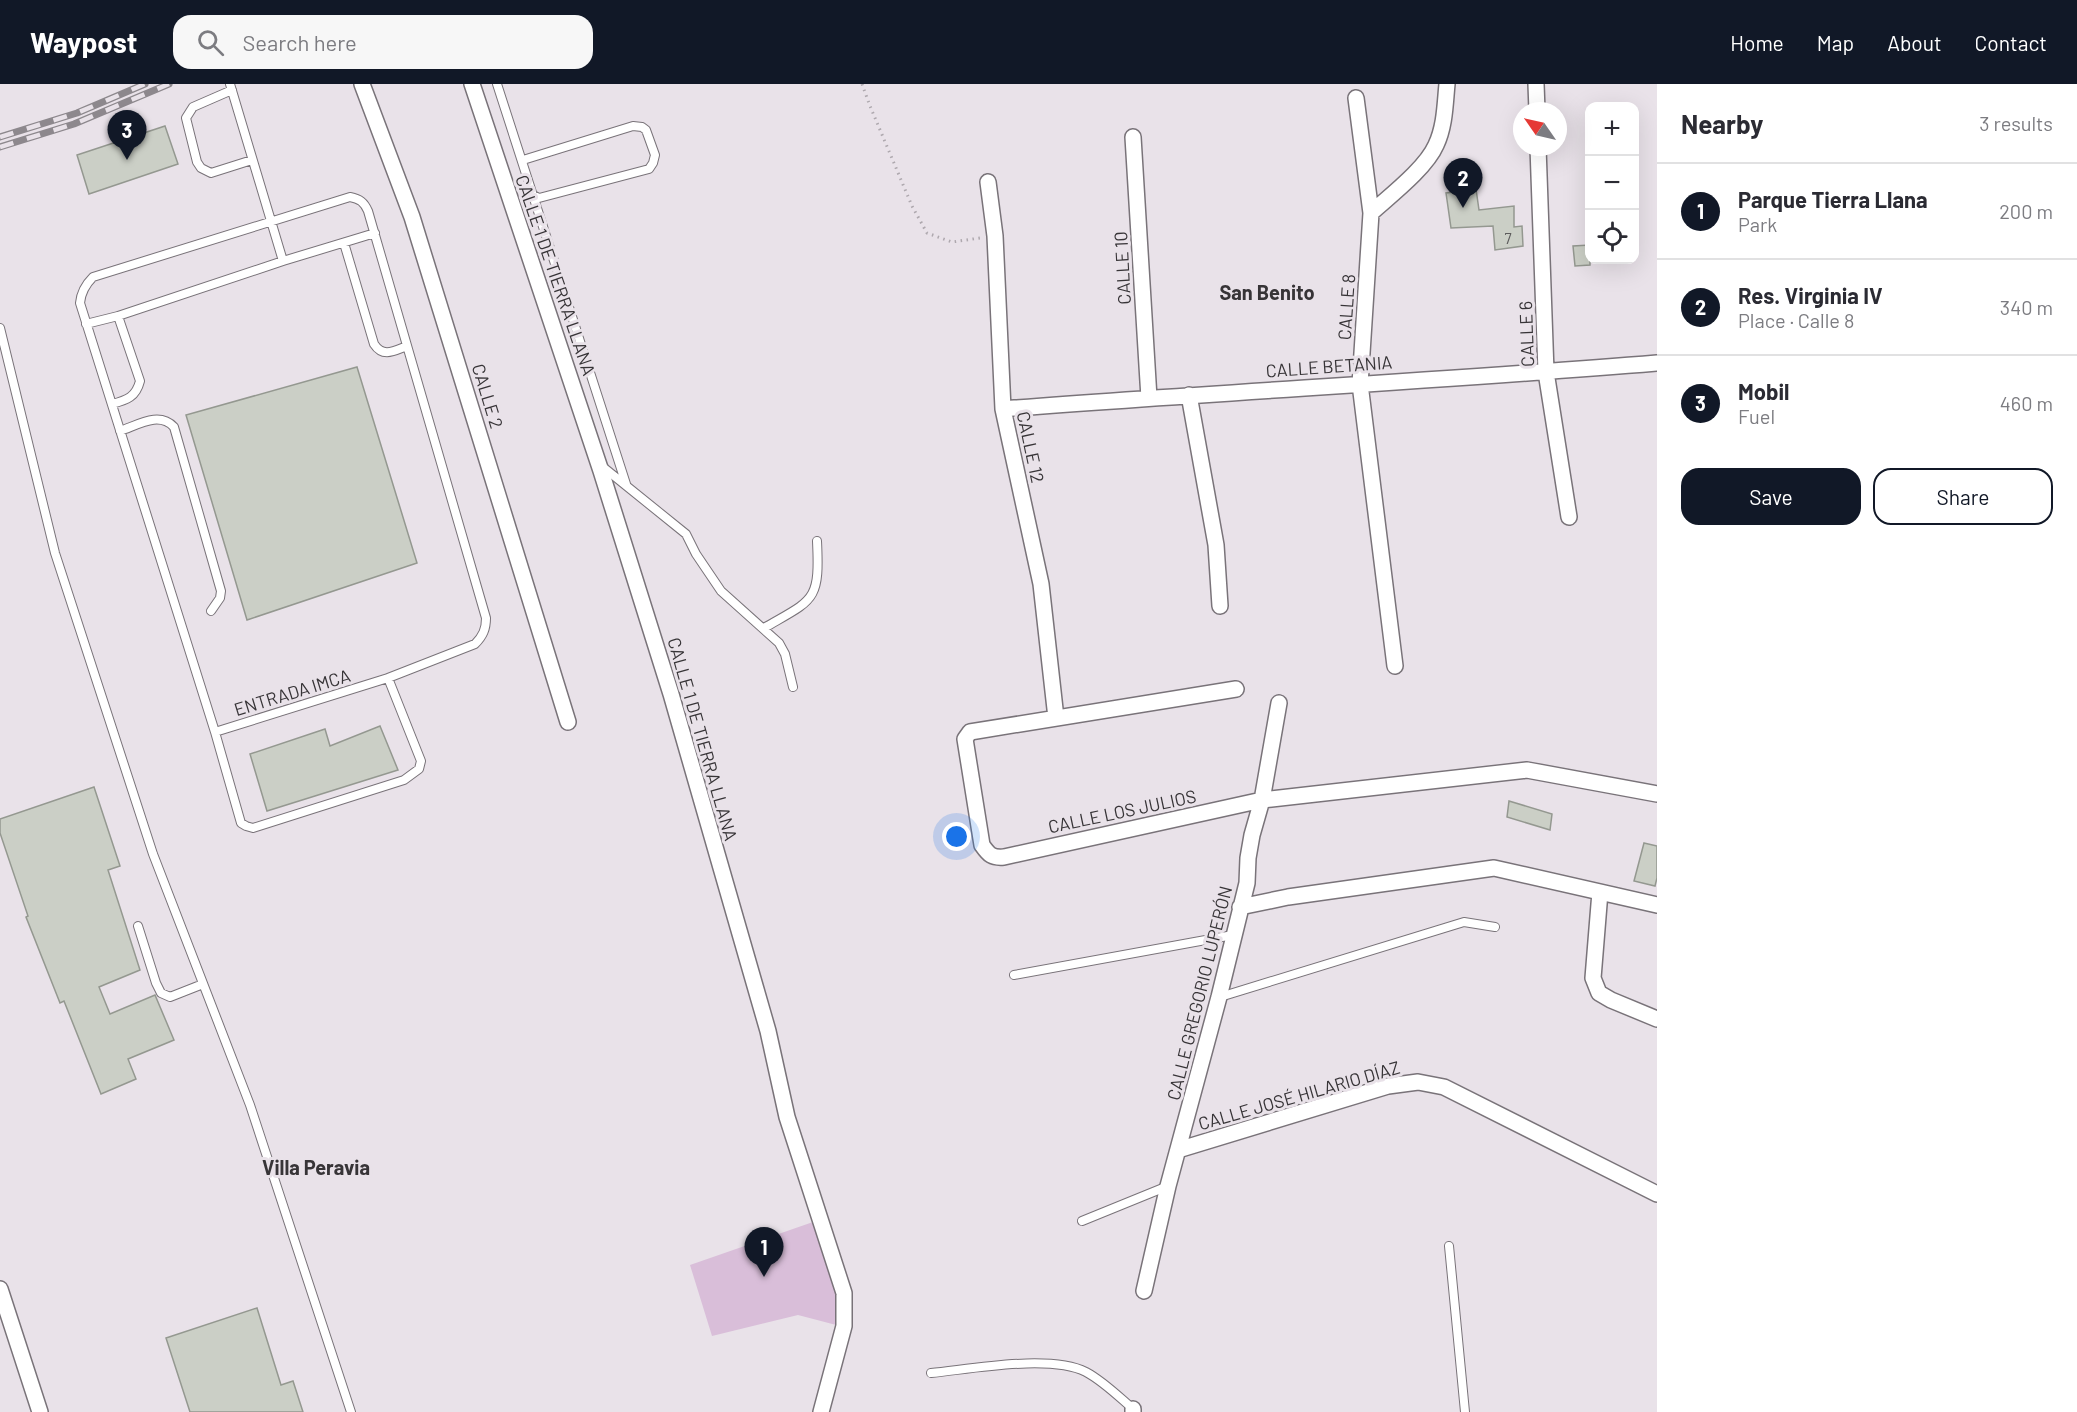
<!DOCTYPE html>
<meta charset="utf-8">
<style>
:root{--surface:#fff;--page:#f7f7f7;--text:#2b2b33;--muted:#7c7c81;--line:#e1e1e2;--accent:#111827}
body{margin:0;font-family:Barlow,sans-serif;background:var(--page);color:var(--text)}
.controls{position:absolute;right:18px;top:18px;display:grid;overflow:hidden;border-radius:12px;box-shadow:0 6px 24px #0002}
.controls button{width:54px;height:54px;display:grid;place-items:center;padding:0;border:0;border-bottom:2px solid var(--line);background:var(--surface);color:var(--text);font:30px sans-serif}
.compass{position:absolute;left:1513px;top:18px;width:54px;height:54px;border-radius:50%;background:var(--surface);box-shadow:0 6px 24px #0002;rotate:304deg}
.you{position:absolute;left:957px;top:753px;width:21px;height:21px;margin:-15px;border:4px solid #fff;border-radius:50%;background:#1a73e8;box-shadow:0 0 0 9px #1a73e833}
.badge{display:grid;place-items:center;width:39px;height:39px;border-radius:50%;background:var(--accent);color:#fff;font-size:20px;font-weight:700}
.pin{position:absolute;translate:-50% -50px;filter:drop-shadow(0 2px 3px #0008)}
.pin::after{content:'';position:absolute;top:32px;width:21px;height:18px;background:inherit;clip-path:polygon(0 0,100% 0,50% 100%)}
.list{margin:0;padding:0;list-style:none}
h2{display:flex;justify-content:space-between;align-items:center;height:78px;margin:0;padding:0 24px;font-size:26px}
h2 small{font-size:20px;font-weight:400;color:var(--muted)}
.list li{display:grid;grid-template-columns:39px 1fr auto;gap:18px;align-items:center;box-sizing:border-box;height:96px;padding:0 24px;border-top:2px solid var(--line)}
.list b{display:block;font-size:22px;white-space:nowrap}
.list p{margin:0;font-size:20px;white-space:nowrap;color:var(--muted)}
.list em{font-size:20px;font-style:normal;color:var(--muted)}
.actions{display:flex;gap:12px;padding:18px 24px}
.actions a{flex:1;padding:14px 0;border:2px solid var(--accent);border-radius:18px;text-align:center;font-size:21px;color:var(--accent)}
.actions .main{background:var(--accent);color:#fff}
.icon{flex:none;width:33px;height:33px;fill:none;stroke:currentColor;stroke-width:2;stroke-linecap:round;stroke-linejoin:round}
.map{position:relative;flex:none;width:1657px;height:1328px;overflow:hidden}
header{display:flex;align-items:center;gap:36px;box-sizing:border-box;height:84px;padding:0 30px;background:var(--accent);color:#fff}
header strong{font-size:28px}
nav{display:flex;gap:33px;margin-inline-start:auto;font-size:21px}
.search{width:420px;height:54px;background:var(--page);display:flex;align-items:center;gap:15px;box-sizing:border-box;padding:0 21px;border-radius:18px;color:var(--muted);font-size:22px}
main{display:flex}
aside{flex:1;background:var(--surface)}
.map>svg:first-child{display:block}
</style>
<header>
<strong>Waypost</strong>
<div class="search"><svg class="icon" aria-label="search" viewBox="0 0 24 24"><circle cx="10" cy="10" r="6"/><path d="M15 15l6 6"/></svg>Search here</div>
<nav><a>Home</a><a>Map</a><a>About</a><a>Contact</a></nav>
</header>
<main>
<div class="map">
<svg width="1657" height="1328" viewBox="0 0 1657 1328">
<rect width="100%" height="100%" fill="#e9e2e9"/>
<!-- green -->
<path fill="#d9bed9" d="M813,1138l26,68 1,36 -42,-11 -86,21 -22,-71z"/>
<!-- building -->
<path fill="#cbcfc6" stroke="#949890" stroke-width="1.5" d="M165,42l13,38 -89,30 -12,-39z
M1476,105l3,21 35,-4v21l8,-1 1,20 -28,4 -2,-24 -42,2 -5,-35z
M1590,161v20l-15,1 -2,-20z
M357,283l60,196 -170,57 -61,-205z
M380,642l18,44 -131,41 -17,-57 75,-25 5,17z
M94,703l26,79 -12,4 32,100 -41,17 11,27 45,-19 19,45 -46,19 8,20 -35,15 -37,-93 -4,2 -34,-86 2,-1 -28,-83v-14z
M1509,717l43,13 -2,16 -43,-13z
M1644,759l13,3v32l-2,8 -21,-5z
M257,1224l24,77 12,-4 10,31h-113l-24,-74z"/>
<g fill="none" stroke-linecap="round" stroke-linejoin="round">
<defs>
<path id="service" d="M230,0l53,177
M497,0l129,400
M232,6l-39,17 -7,11 11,44 4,6 10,5 41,-13
M523,76l110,-34 9,1 4,3 9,25 -2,8 -4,6 -110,29 -6,-3
M350,113c10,2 14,5 18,14l118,407c0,11 -3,18 -11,26l-87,34 -173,54 -135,-429c1,-11 5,-18 13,-26z
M344,159l30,101c9,14 20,7 33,2
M86,240l32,-8 165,-55 92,-28
M0,244l55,225 98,301 97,251 101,307
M112,320c15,-4 24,-7 28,-23l-22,-65
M120,347c18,-6 39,-20 54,-4l47,164 -1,7 -9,13
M603,383l83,67 10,20 25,37 58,52 6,11 8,33
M764,544c50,-29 56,-26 53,-87
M215,648l26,91 5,3 7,2 151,-48 15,-11 2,-8 -33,-83
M138,842l18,57 5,10 9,4 33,-13
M1014,891l219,-40
M1220,913l244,-75 31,5
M1082,1137l86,-35
M1449,1162l16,166
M931,1289c41,-4 119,-19 155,-1 17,9 32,24 47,37"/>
<path id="minor" d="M362,0l50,133 156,505
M472,0l129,387 70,223 97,337 19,86 57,176v33l-23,86
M1536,0l1,27
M1356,14l15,115
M1133,53l16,261
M1538,63l8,225 23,145
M988,98l7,54 8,173 38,175 15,134
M1189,311l27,150 4,61
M1003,325c218,-17 436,-28 654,-46
M1395,582l-35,-282 11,-171c20,-18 55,-45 65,-68 9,-19 9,-41 11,-61
M1236,605l-266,43 -5,7 17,106c7,10 10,13 22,12l258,-57 265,-30 130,24
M1600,808l-7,86 6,15 12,7 46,19
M1240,823l48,-10 206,-29 163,37
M1178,1066l210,-64 30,-4 26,5 213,107
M0,1205l40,123
M1144,1207l24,-105 51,-189 28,-114 1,-25 4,-23 10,-35 17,-97
M1133,1328v-3"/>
</defs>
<!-- service casing -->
<use href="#service" stroke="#797379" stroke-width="10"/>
<!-- minor casing -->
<use href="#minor" stroke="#797379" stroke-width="18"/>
<!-- path -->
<path stroke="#aea8ae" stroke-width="3" stroke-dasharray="1.5 4.5" stroke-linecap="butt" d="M862,0l8,22 42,100 15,27 25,9 28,-4"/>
<!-- service -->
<use href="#service" stroke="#fff" stroke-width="8"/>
<!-- minor -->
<use href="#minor" stroke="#fff" stroke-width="15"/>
<defs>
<path id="rail" d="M0,53l77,-24 68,-29
M0,63l74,-23 95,-40"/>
</defs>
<!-- rail casing -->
<use href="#rail" stroke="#8d888d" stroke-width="7"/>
<!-- rail -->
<use href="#rail" stroke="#e9e2e9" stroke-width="4.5" stroke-dasharray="14" stroke-linecap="butt"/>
</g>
<g text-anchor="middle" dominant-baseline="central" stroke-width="6" stroke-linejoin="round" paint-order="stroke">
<!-- number labels -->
<g font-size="15" fill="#5c5b5b">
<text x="1508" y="154">7</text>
</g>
<!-- street labels -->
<g font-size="18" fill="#373437" stroke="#e9e2e9">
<text transform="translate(1122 184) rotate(-93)">CALLE 10</text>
<text transform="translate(556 191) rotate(71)">CALLE 1 DE TIERRA LLANA</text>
<text transform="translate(1346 223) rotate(-86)">CALLE 8</text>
<text transform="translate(1526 250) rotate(-92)">CALLE 6</text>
<text transform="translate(1329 282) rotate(-4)">CALLE BETANIA</text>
<text transform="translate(488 312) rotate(73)">CALLE 2</text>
<text transform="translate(1031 363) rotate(78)">CALLE 12</text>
<text transform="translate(292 608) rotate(-17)">ENTRADA IMCA</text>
<text transform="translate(703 655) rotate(74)">CALLE 1 DE TIERRA LLANA</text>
<text transform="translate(1122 727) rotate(-12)">CALLE LOS JULIOS</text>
<text transform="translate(1199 909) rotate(-76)">CALLE GREGORIO LUPERÓN</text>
<text transform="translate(1299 1011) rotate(-16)">CALLE JOSÉ HILARIO DÍAZ</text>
</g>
<!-- neighbourhood labels -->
<g font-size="20" font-weight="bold" fill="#373437" stroke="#e9e2e9">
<text x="1267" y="208">San Benito</text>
<text x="316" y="1083">Villa Peravia</text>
</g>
</g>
</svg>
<div class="controls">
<button>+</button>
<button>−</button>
<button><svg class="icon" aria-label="locate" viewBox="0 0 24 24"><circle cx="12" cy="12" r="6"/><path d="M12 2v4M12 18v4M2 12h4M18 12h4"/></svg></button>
</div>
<svg class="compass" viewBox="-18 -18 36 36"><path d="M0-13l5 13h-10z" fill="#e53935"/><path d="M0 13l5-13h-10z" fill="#7c7c81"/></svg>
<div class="you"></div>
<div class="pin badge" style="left:764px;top:1193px">1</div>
<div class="pin badge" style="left:1463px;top:124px">2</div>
<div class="pin badge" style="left:127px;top:76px">3</div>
</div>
<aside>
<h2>Nearby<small>3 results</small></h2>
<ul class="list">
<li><span class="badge">1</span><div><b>Parque Tierra Llana</b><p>Park</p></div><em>200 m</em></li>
<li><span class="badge">2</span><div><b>Res. Virginia IV</b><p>Place · Calle 8</p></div><em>340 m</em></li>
<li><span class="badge">3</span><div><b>Mobil</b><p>Fuel</p></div><em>460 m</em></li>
</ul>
<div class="actions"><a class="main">Save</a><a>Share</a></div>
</aside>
</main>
